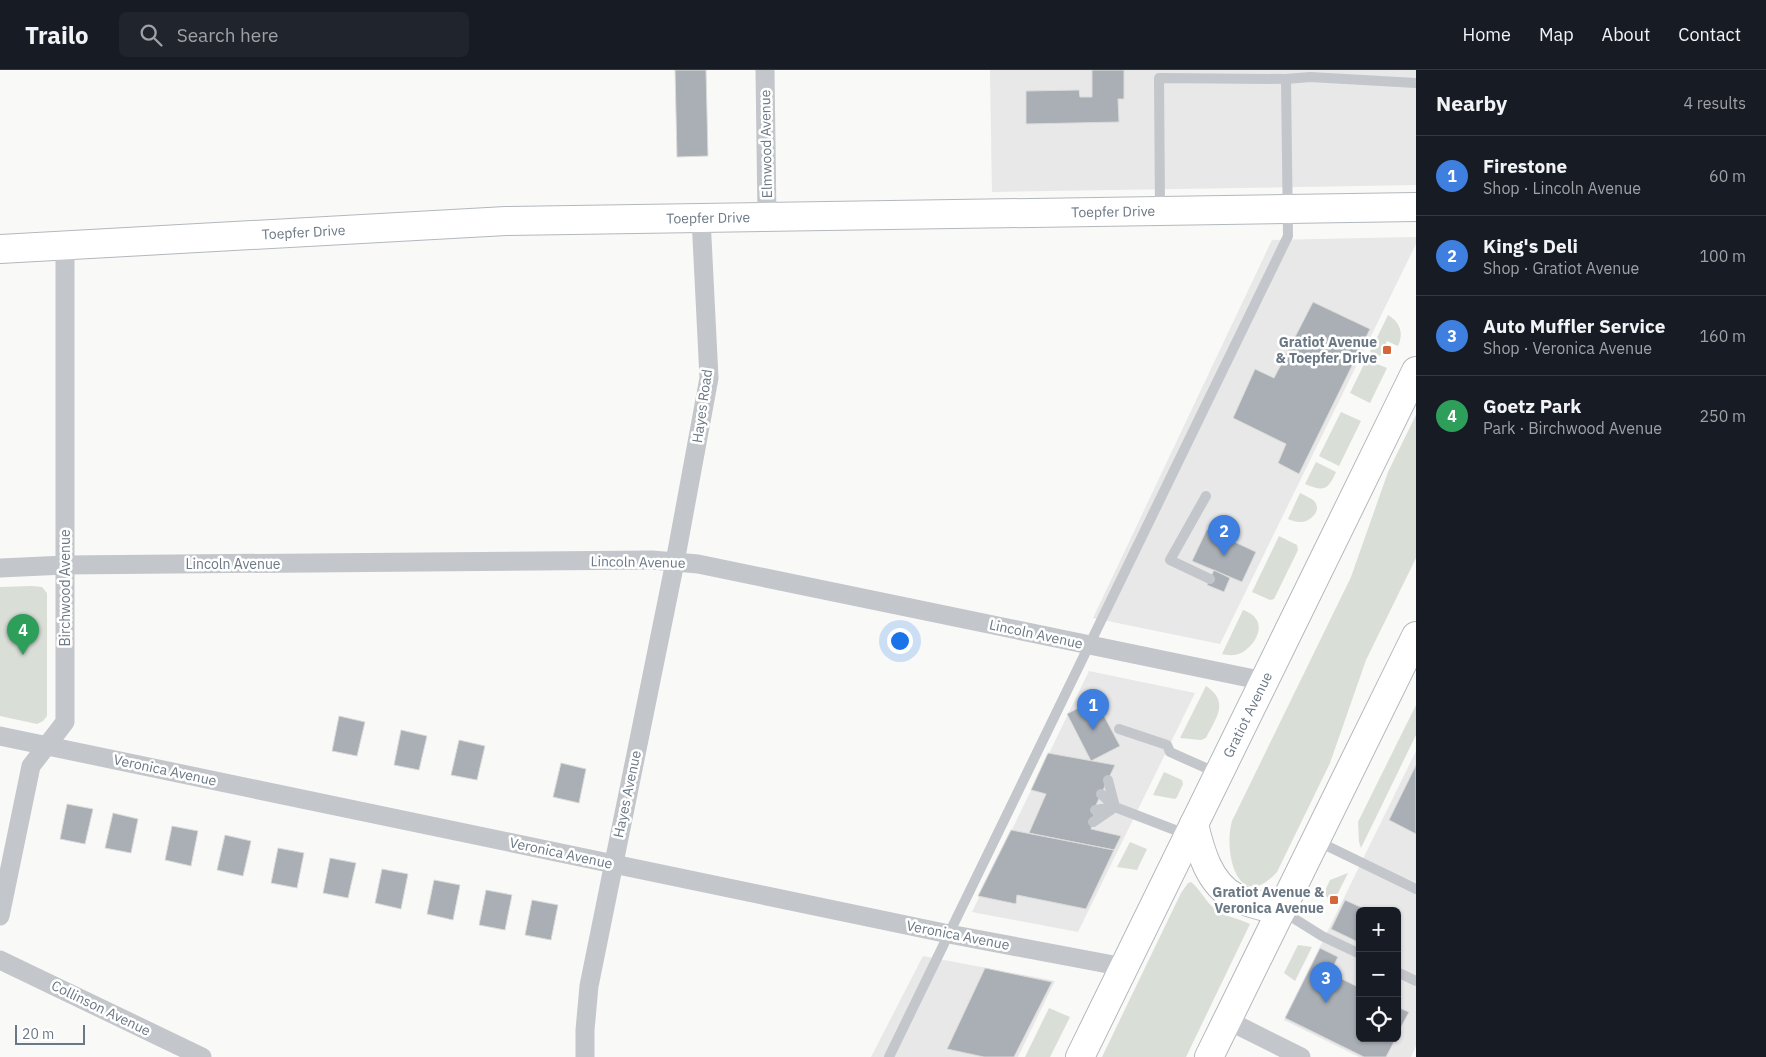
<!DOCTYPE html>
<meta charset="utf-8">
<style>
:root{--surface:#171b24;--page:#20242c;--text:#f1f3f6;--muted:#9ea1a6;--line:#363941;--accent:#d5663c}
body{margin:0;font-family:"IBM Plex Sans",sans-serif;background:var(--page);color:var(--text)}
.controls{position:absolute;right:15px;bottom:15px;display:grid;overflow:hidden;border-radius:8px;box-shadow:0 1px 4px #0004}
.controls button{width:45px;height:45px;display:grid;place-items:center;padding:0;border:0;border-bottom:1px solid var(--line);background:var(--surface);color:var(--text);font:25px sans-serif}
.scale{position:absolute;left:15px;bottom:12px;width:70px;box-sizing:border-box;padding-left:5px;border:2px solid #6b7885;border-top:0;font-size:14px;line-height:18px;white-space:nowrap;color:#6b7885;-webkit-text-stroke:4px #fff;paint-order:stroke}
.you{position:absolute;left:899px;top:570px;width:18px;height:18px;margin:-12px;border:4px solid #fff;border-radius:50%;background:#1a73e8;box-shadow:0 0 0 8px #1a73e833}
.badge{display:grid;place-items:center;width:32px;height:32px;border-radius:50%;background:var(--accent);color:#fff;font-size:16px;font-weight:700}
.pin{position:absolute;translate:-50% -41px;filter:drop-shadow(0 1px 2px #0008)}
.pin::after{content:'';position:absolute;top:26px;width:18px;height:15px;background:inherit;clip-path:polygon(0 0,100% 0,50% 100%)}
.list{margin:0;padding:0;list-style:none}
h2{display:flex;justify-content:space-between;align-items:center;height:65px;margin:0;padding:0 20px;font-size:21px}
h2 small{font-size:16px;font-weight:400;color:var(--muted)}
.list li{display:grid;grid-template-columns:32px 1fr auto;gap:15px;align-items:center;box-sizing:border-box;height:80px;padding:0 20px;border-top:1px solid var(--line)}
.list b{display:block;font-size:19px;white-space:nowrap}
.list p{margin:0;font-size:16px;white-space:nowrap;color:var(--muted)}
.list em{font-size:16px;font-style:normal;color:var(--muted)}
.icon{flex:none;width:28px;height:28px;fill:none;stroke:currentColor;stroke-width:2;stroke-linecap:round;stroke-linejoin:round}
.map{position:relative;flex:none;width:1416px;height:987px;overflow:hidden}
header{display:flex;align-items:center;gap:30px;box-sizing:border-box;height:70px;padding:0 25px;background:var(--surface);border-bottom:1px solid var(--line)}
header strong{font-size:24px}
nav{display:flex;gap:28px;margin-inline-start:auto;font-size:18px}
.search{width:350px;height:45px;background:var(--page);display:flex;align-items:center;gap:12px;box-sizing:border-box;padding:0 18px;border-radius:8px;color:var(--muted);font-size:19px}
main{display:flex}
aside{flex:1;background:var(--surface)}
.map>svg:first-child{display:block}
</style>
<header>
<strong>Trailo</strong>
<div class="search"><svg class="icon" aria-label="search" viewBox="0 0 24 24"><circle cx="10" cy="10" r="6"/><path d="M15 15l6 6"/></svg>Search here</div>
<nav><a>Home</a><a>Map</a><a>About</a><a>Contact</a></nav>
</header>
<main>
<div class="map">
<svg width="1416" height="987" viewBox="0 0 1416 987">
<rect width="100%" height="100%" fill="#f9f9f7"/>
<!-- built -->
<path fill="#e7e8e7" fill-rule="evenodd" d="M990,0h426v115l-424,7z
M1416,167v7l-196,400 -127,-26 179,-378z
M1089,601l106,22 -117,239 -106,-20z
M1416,681v295l-5,11h-52l-75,-37zM1360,841h37v127h-37z
M923,886l132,25 -37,76h-147z"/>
<!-- green -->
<path fill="#d9ded7" d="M1388,245c12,7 16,18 10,31l-11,-5 -7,15 -10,-4z
M1368,286l10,5 -1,3 10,4 -17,35 -20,-10z
M1341,342l20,9 -22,45 -20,-10z
M1416,345v143l-50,102 -36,103 -53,109c-39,43 -54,-20 -45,-51l119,-244 37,-105z
M1316,392l20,10c-8,18 -12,20 -31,12z
M1300,423c5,3 12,5 15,9 7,10 -6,20 -14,20 -5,0 -9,-1 -13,-3z
M1279,466l18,9 1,5 -24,49 -4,1 -18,-8z
M32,516l10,1 5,6v123l-4,5 -6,3 -37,-8v-129z
M1243,540c5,2 10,4 13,9 9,12 -6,32 -18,35 -5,2 -11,1 -16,0z
M1206,616c24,16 10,32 0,52l-5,2 -21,-2z
M1416,635v30l-55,113 -2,-6 -1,-20z
M1164,702l18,8 1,4 -6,13 -2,2 -22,-4z
M1130,772l17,7 -10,21 -20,-3z
M1348,803l-14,28 -11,-6 7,-15z
M1191,812c9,7 14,19 23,26 11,9 24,10 36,16l-64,133h-84l79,-164 7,-10z
M1298,875l14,2 -17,34 -11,-8z
M1049,938l21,9 -20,40h-25z"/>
<!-- building -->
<path fill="#a9afb5" stroke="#dbdbd9" d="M675,0h31l2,86 -31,1z
M1092,0h32v29h-6l1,23 -93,2v-33l53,-1 1,7h12z
M1313,232l57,27 -71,145 -21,-11 8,-19 -53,-26 22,-49 19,9z
M1207,459l49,23 -14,30 -50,-21z
M1214,500l16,8 -6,14 -17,-7z
M1095,629l25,47 -29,15 -24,-47z
M339,646l26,6 -8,34 -25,-5z
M401,660l26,6 -8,34 -25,-5z
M459,670l26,6 -8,34 -26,-5z
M1048,683l67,12 -19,40 -5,24 30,7 -7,14 -85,-17 17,-39 -15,-4z
M561,693l25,6 -7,34 -26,-6z
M1416,695v69l-27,-14z
M67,734l26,5 -8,35 -25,-5z
M113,743l25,6 -7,34 -26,-5z
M172,756l26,5 -7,35 -26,-6z
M1011,760l103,20 -28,59 -69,-14 -1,9 -38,-8z
M225,765l26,6 -8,35 -26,-6z
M278,778l26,5 -7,35 -26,-5z
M330,788l26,5 -8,35 -25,-5z
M382,799l26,5 -7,35 -26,-6z
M434,810l26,5 -7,35 -26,-6z
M486,820l26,5 -7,35 -26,-5z
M532,830l26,5 -7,35 -26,-5z
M1345,830l24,11h-9v32l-29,-14z
M1320,878l18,9 -8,16 30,15v50h36l-10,19h-22l-79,-39z
M985,898l67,14 -38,75h-30l-37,-8z
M1397,937l12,5 -12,23z"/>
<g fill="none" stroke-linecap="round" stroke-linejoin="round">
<defs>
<g id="secondary">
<path id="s1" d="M0,179l506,-28 910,-14"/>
</g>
<g id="primary">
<path d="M1194,754c6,26 15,60 41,73 15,7 31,10 46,14"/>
<path id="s2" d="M1080,987l336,-686"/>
<path d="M1209,987l207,-421"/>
</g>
</defs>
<!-- secondary casing -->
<use href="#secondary" stroke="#b3b8bd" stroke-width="30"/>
<!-- primary casing -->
<use href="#primary" stroke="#b4b8bc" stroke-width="30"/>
<!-- lane -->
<path stroke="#c3c6ca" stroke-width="10" d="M1286,9l24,-2 106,6
M1206,426l-36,64 40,19
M1119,659l48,16 3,7 47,21
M1115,737l73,28
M1095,740l20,-3 -14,-13
M1093,752l22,-15 -7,-27
M1317,771l99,48
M1282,841l40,25 38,18
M1397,902l19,9
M889,987l399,-821 -2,-157 -127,-1 1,132"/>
<!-- street -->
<path stroke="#c3c6ca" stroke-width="19" d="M765,0l2,148
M0,498l65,-3 587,-5 46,4 566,117
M0,666l949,198 175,33
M0,846l31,-150 34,-44v-477
M0,890l202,97
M1227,950l74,37
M585,987v-27l4,-44 86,-424 34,-184 -8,-160"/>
<!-- secondary -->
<use href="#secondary" stroke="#fff" stroke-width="28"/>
<!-- primary -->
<use href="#primary" stroke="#fff" stroke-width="28"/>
</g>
<!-- markers -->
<g fill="#d5663c" stroke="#fff" stroke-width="2">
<rect x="1382" y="275" width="10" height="10" rx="2.5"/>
<rect x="1329" y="825" width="10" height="10" rx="2.5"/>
</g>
<g text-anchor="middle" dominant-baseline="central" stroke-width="5" stroke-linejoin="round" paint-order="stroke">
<!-- street labels -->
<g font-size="14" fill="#6b7885" stroke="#fff">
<text transform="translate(766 74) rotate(-91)">Elmwood Avenue</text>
<text stroke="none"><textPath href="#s1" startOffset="1114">Toepfer Drive</textPath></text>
<text stroke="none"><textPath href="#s1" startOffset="709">Toepfer Drive</textPath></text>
<text stroke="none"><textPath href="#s1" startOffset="304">Toepfer Drive</textPath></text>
<text transform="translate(702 336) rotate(-82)">Hayes Road</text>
<text transform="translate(638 492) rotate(1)">Lincoln Avenue</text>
<text x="233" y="494">Lincoln Avenue</text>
<text transform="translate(65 518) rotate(-90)">Birchwood Avenue</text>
<text transform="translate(1036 564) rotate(12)">Lincoln Avenue</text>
<text stroke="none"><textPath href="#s2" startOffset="381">Gratiot Avenue</textPath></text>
<text transform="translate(165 700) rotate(12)">Veronica Avenue</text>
<text transform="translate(627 724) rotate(-78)">Hayes Avenue</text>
<text transform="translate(561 783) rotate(12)">Veronica Avenue</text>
<text transform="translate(958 865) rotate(11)">Veronica Avenue</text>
<text transform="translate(101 938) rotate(26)">Collinson Avenue</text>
</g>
<!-- poi labels -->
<g font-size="14" font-weight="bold" fill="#6b7885" stroke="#fff" text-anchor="end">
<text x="1377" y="272">Gratiot Avenue<tspan x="1377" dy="16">&amp; Toepfer Drive</tspan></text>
<text x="1324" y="822">Gratiot Avenue &amp;<tspan x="1324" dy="16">Veronica Avenue</tspan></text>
</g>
</g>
</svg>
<div class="controls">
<button>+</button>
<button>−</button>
<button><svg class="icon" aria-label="locate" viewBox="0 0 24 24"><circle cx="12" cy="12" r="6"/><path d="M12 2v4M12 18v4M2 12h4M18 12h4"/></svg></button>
</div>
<div class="scale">20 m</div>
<div class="you"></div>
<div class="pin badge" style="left:1093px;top:660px;background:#3f7fe0">1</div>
<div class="pin badge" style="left:1224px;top:486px;background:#3f7fe0">2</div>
<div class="pin badge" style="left:1326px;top:933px;background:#3f7fe0">3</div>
<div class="pin badge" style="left:23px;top:585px;background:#2e9e5b">4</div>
</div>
<aside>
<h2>Nearby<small>4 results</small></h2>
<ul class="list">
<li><span class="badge" style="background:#3f7fe0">1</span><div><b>Firestone</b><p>Shop · Lincoln Avenue</p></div><em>60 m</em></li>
<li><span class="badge" style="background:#3f7fe0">2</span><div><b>King's Deli</b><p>Shop · Gratiot Avenue</p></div><em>100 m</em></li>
<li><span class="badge" style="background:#3f7fe0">3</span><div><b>Auto Muffler Service</b><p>Shop · Veronica Avenue</p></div><em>160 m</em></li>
<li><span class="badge" style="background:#2e9e5b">4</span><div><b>Goetz Park</b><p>Park · Birchwood Avenue</p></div><em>250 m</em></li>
</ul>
</aside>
</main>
